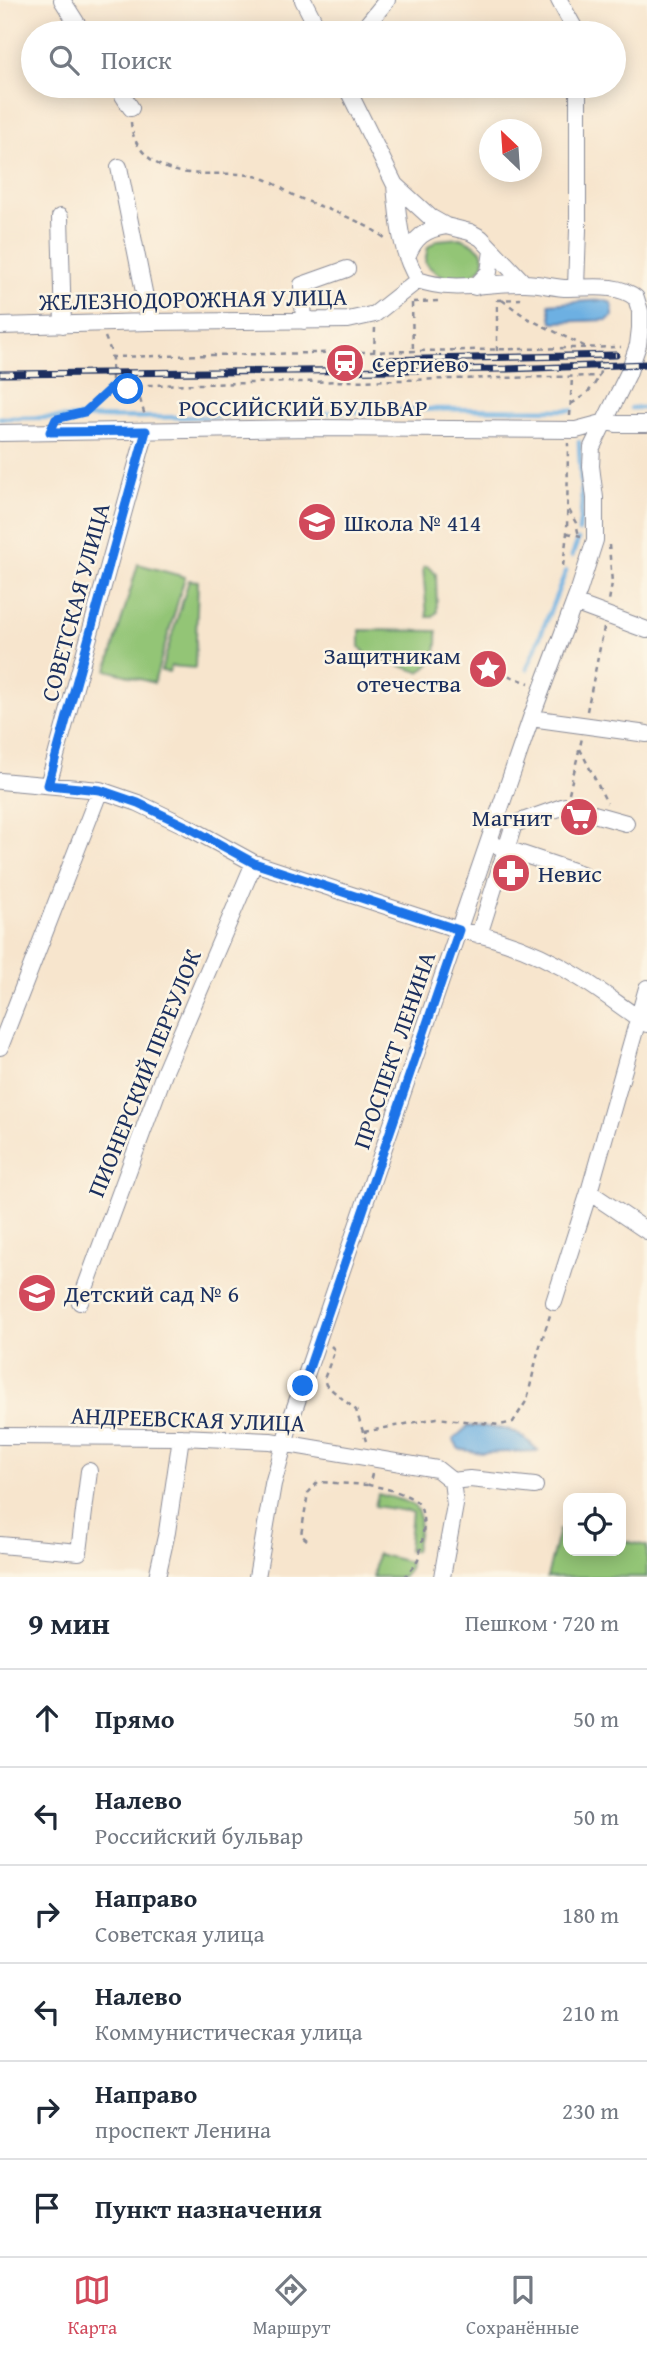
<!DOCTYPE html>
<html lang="ru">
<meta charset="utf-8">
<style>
:root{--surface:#fff;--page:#f2f2f3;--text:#1f2937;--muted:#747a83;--line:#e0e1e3;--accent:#d1495b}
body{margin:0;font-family:"Gentium Book Plus",serif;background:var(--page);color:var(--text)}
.controls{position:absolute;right:21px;bottom:21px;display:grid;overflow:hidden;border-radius:14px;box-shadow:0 4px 18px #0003}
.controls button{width:63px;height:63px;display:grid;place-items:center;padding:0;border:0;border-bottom:2px solid var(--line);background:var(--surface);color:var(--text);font:35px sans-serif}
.compass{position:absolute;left:479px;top:119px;width:63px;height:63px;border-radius:50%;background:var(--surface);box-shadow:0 4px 18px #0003;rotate:335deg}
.stop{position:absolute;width:21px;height:21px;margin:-16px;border:5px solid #1a73e8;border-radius:50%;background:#fff}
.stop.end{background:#1a73e8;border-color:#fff;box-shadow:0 2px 7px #0008}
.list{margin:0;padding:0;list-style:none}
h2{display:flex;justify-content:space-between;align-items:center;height:91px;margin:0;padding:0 28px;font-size:30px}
h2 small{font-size:23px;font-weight:400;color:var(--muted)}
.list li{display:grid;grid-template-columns:46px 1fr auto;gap:21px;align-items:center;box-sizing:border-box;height:98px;padding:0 28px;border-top:2px solid var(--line)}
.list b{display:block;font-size:26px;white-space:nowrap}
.list p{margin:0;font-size:23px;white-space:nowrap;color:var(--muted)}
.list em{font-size:23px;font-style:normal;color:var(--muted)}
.icon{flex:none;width:38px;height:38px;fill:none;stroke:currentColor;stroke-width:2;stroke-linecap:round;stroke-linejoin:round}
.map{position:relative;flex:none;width:647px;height:1577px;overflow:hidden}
.search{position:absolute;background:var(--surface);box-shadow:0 4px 18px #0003;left:21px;right:21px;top:21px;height:77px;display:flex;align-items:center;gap:18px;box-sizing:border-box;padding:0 24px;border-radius:38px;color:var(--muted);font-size:26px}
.sheet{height:679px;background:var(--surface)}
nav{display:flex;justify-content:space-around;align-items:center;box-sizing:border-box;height:98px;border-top:2px solid var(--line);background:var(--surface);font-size:19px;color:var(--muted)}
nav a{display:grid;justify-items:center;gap:4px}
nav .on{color:var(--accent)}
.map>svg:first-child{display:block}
</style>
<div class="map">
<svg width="647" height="1577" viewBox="0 0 647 1577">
<rect width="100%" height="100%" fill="#fcf5e5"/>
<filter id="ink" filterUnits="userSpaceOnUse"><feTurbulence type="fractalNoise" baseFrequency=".0143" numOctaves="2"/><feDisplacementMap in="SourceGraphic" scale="14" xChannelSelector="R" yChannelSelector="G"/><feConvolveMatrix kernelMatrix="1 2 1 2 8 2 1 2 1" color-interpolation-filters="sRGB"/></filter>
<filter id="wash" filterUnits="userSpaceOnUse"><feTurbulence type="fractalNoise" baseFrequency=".00686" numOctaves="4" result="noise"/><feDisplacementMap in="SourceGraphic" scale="28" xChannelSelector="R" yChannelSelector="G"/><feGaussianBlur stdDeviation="1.57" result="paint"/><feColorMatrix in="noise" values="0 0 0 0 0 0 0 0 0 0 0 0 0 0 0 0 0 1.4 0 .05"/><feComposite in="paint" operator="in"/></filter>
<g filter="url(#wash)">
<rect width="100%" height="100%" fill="#f7e5cd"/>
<!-- green -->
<path fill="#93c576" stroke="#577a6a" stroke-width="2" d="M460,238c59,21 -6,63 -35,24l3,-15 10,-7z
M138,564l47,13 -31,106 -47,-13z
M427,566l9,8 1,38 -5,5h-5l-4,-50z
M189,580l9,1 -3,87 -24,-2 -2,6 -8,-1z
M360,630l77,1c1,18 0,32 -18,41l-52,-17 -7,-8z
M378,1494c45,11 46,11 37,57l-7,-1 4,-38 -37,-6z
M559,1530l9,1v20h53v-11l26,6v31h-100z
M377,1554l33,8 -1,7 -6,8h-30z"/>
<!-- water -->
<path fill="#6db0e2" stroke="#4470a0" stroke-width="2" d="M603,300l9,3 1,13 -6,4 -55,2 -3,-18z
M468,1426c32,1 48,0 70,25l-56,2 -23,-4 -6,-9z"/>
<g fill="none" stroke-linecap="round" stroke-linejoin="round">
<!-- stream -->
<path stroke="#6db0e2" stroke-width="4.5" d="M631,408h16
M0,418l218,-1 220,-8 134,1
M579,442l3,61 -3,28
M572,556l6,-16
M527,669l39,-98"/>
</g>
</g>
<g filter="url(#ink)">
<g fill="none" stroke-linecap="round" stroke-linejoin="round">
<defs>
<path id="minor" d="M62,0l21,33
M303,0l17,33
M559,0l18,33
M360,33l27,-33
M117,86l14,22
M346,86l49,99 35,32 16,9 24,6 11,6 43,45
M119,167l31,155
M395,185c3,33 5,66 23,95
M60,217l3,108
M407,257c7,-19 18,-28 39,-31
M475,287l14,-15 3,-21
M576,287l2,-57v-144
M304,321l-2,-36 45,-16
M0,326l150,-4 198,-2 27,-6 43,-34
M0,433l315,-5 261,2 30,-8 10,2h31
M574,603l73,27
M531,718l116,16
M0,781l100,9 38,13 50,24 66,36 205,67c42,8 85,25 121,48 23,14 44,31 67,46
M48,785l98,-354
M498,846l84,28
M479,935l35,-111 51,-18 61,17
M0,1047l100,-257
M589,1192l58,39
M80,1302l85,-231 89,-208
M554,1302l35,-110 58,-204
M0,1436l181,1 89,4 167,28 15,12
M452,1481l18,-2 65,7
M0,1545l79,7 10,-81
M157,1577l10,-45 14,-95
M257,1577l16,-93 19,-68 239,-698 48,-128 16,-50v-42l-4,-32 1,-19 36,-73 10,-29 2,-17v-17l-4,-13c-18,-15 -46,-10 -68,-10 -14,0 -28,-5 -43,-5 -37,-1 -71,10 -107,-3
M442,1577l13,-72 -3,-24"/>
</defs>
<!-- minor casing -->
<use href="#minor" stroke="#898a96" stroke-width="18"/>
<!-- path -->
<path stroke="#898a96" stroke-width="2.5" stroke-dasharray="5 5" stroke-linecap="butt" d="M131,122c1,14 5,23 15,33 33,32 80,10 119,24 10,4 19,11 28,16 30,14 67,23 93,44
M497,300l24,-1
M502,300l25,18 61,30
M413,302l28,-1
M412,303l1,49
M105,337l7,17v29l22,10 6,6 5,17
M497,351v-51
M374,353l1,-25
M110,357l511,-10
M128,389l21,-4 450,-9
M571,404c21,-12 38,-30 25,-55
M570,416l2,-39
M58,417l27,-5 29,-27
M569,510l7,13 3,13
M567,533l14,3
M609,545l3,38 -3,18
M563,566l4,-33 1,-90
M490,669l39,14
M587,711l17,-83
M580,749l27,54
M569,793l13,-55
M331,1346l4,4 -11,29 2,6 30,25 10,31
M364,1432l73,-14 63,7 13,-3 14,-22 11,-48 12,-37
M372,1474l-3,11c15,3 34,7 47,16 12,10 7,44 2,58 -3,6 -9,12 -13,18
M307,1540l-6,-5 7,-42 10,-11 51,3"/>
<!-- minor -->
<use href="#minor" stroke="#fff" stroke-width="16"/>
<defs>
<path id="rail" d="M381,360l235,-5
M0,374l507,-5 140,-5"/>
</defs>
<!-- rail casing -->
<use href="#rail" stroke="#1b2f5e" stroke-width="7"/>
<!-- rail -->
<use href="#rail" stroke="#fcf5e5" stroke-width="4.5" stroke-dasharray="13" stroke-linecap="butt"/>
</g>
</g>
<g fill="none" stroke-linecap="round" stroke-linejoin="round" filter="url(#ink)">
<!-- route -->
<path stroke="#1a73e8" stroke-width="9" d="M128,389l-14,-4 -29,27 -29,7 -6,13 96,-1 -98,354 52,5 38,13 50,24 66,36 205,67 -156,456"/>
</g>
<!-- icons -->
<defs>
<symbol id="station-disc" viewBox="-11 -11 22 22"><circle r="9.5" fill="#d1495b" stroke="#fcf5e5"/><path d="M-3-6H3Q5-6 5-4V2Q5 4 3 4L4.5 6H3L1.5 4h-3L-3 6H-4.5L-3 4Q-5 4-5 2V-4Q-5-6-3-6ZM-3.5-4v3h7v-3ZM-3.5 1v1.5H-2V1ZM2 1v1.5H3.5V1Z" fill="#fff"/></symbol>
<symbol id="school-disc" viewBox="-11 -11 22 22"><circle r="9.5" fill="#d1495b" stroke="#fcf5e5"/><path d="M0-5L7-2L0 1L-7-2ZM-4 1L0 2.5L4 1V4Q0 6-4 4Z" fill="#fff"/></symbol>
<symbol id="sight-disc" viewBox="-11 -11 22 22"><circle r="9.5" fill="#d1495b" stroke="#fcf5e5"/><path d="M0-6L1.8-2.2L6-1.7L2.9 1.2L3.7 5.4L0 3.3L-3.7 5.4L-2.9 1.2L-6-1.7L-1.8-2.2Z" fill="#fff"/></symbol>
<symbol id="supermarket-disc" viewBox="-11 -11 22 22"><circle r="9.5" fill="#d1495b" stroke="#fcf5e5"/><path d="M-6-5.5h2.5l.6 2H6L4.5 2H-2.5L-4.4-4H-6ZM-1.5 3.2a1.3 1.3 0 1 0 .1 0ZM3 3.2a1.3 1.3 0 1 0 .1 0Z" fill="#fff"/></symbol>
<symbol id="pharmacy-disc" viewBox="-11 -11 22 22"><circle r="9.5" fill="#d1495b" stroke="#fcf5e5"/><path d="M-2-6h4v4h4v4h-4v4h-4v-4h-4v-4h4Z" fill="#fff"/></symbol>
</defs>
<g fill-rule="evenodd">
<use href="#station-disc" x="323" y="341" width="44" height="44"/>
<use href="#school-disc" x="295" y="500" width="44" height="44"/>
<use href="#sight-disc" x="466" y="647" width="44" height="44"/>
<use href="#supermarket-disc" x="557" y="795" width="44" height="44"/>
<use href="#pharmacy-disc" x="489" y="851" width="44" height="44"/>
<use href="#school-disc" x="15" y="1271" width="44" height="44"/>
</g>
<g text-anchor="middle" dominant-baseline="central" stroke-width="5" stroke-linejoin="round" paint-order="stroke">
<!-- street labels -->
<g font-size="24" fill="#1b2f5e" stroke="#fcf5e5">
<text transform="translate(193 299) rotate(-1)">ЖЕЛЕЗНОДОРОЖНАЯ УЛИЦА</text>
<text x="303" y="407">РОССИЙСКИЙ БУЛЬВАР</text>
<text transform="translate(75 602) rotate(-75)">СОВЕТСКАЯ УЛИЦА</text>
<text transform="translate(394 1050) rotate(-71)">ПРОСПЕКТ ЛЕНИНА</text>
<text transform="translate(144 1073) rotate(-68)">ПИОНЕРСКИЙ ПЕРЕУЛОК</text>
<text transform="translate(188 1419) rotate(2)">АНДРЕЕВСКАЯ УЛИЦА</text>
</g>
<!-- poi labels -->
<g font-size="24" fill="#1b2f5e" stroke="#fcf5e5" text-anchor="start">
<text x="372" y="363">Сергиево</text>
<text x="344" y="522">Школа № 414</text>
<text x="461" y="655" text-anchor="end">Защитникам<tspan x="461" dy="28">отечества</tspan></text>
<text x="552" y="817" text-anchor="end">Магнит</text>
<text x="538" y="873">Невис</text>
<text x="64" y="1293">Детский сад № 6</text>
</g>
</g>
</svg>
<div class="controls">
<button><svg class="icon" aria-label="locate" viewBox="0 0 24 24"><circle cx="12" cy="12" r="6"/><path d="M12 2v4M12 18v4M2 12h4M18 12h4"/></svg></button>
</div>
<svg class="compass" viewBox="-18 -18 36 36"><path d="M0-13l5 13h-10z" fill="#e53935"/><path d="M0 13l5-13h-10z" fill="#747a83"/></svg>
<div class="stop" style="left:128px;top:389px"></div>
<div class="stop end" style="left:303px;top:1386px"></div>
<div class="search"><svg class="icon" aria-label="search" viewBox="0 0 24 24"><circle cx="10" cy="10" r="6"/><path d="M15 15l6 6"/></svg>Поиск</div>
</div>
<section class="sheet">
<h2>9 мин<small>Пешком · 720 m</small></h2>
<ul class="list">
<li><svg class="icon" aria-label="ahead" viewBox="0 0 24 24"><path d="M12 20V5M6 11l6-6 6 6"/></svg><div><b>Прямо</b></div><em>50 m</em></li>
<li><svg class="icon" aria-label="left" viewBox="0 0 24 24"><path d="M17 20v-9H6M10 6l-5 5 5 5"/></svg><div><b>Налево</b><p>Российский бульвар</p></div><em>50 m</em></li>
<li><svg class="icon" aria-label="right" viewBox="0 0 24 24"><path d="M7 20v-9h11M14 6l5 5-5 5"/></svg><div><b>Направо</b><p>Советская улица</p></div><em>180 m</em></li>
<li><svg class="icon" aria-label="left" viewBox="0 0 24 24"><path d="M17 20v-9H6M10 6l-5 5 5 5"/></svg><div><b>Налево</b><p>Коммунистическая улица</p></div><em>210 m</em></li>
<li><svg class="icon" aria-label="right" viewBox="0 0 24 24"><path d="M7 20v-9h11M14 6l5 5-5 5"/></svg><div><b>Направо</b><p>проспект Ленина</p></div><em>230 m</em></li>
<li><svg class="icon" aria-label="arrive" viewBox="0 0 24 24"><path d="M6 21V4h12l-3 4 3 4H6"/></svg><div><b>Пункт назначения</b></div></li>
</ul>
</section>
<nav>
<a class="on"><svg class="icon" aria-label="map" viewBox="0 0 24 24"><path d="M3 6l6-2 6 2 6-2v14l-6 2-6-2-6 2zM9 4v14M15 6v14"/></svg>Карта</a>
<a><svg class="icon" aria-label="directions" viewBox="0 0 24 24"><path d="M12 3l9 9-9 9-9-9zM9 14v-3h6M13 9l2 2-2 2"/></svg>Маршрут</a>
<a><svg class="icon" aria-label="saved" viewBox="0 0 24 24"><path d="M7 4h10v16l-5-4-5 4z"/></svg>Сохранённые</a>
</nav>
